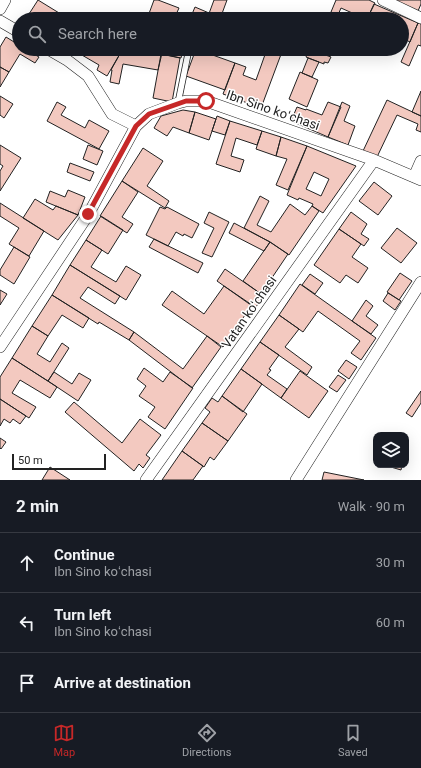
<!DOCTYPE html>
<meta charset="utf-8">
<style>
:root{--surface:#171b24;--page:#20242c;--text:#f1f3f6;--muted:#9ea1a6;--line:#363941;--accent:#c62828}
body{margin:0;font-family:Roboto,sans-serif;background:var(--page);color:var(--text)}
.controls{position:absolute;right:12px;bottom:12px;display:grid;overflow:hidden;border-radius:8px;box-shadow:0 4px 16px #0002}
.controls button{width:36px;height:36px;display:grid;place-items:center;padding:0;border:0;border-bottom:1px solid var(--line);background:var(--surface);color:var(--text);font:20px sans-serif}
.scale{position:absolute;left:12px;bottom:10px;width:94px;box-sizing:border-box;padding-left:4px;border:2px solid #222;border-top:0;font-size:11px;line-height:14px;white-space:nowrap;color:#222;-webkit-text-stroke:3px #fff;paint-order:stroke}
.stop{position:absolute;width:12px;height:12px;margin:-9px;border:3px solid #c62828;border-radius:50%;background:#fff}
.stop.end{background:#c62828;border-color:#fff;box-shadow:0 1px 4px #0008}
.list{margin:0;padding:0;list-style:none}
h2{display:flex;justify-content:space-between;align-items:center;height:52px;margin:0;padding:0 16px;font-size:17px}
h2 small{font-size:13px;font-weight:400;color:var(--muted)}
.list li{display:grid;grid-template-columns:26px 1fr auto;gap:12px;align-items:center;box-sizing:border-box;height:60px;padding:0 16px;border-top:1px solid var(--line)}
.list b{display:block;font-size:15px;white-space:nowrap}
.list p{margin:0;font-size:13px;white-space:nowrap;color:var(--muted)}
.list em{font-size:13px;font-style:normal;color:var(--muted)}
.icon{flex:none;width:22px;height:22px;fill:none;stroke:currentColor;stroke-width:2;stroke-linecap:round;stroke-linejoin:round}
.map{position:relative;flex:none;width:421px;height:480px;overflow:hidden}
.search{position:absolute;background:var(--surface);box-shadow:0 4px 16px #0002;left:12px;right:12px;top:12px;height:44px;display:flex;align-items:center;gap:10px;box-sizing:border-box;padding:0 14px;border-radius:22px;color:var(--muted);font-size:15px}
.sheet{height:232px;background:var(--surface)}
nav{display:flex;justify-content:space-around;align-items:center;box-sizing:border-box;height:56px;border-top:1px solid var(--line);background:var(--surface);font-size:11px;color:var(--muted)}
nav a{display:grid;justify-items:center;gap:2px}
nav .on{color:var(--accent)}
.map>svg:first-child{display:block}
</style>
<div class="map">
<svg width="421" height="480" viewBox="0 0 421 480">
<rect width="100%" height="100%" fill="#fff"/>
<!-- building -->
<path fill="#f3c9c0" stroke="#222" fill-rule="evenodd" d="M38,0l26,16 -2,3h-25l-8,-5z
M154,0h4l21,8 -5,11h-27z
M214,0h13l-7,19h-13z
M336,0h33l6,3 -8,16h-10l2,-3 -18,-8 -3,7 -7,-3z
M394,0h27v4l-3,7z
M374,4l44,19 -8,19 -8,-4v-19h-35z
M195,7l14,6 -2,6h-17z
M418,23l3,1v22l-3,-1 -9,21 -8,-4z
M6,37l13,8v4h6l14,8 -4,6 -15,-9 -11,18 -9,-5v-20z
M77,49h38l6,3 -14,24 -10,-6 2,-5 -24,-14z
M141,49h22l-5,21 -35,-6 -4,20 -9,-2 2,-12h-1l10,-18 19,2z
M163,49h20l-2,9 -19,-4z
M196,49h13l-2,4 28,10 -10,27 -39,-14z
M267,49h16l-22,59 -38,-14 12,-31 11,4 -3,8 13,5z
M309,49l22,8 -3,6 -4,-1v2l-18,-7z
M161,54l19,4 -8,44 -19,-4z
M308,58l11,4 -7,15 -10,-4z
M0,67l9,5 -9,15z
M300,72l18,8 -11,27 -18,-8z
M421,91v25l-9,-4z
M0,96l13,8 -9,14 -4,-3z
M387,100l34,16v16l-5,-2 2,-6 -21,-9 -20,42 -14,-6z
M57,102l9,5 -5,8 24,13 4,-8 20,11 -10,18 -52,-28z
M328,102l13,5 -13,30 -37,-16 6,-14 9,3v-1l16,6z
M342,102l8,4 -6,15 11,5 -7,19 -20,-8z
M183,110l12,2 -6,21 -16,-6 -6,9 -13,-8 7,-12z
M195,112l21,7 -7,21 -20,-7z
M217,116l13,5 -5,14 -13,-4z
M230,121l32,10 -5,14 -21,-7 -5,18 13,4 -4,12 -24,-8z
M262,131l19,6 -5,19 -20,-7z
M281,137l26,9 -19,44 -12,-5 11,-26 -11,-3z
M0,145l21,13 -21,33v-20l3,-5 -3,-2z
M88,145l15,6 -6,14 -14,-6z
M307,146l49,20 -33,47 -11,-7 1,-2 -14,-6 -1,2 -11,-5zM314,172l15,7 -8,17 -15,-7z
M143,148l20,13 -16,25 22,15 -4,7 -43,-27z
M70,163l24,9 -4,9 -23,-9z
M122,181l16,11 -16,25 11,7 -6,9 -27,-17z
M374,182l18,14 -14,19 -19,-14z
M68,190l17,7 -7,18 -32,-13 4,-11 15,6z
M260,196l9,5 -12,24 14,7 19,-28 15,11 7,-9 7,5 -30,44 -19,-13 -26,-14z
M35,199l18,11 3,-4 22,9 -20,25 -35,-22z
M0,203l44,28 -15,25 -20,-12 10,-16 -19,-12z
M160,207l5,2 2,-2 32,17 -7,14 -8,-4 -1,2 -7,-4 -8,14 -22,-11z
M209,212l20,10 -17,35 -10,-4 12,-25 -10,-5z
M351,212l16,12 -6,10 8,5 -5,7 -25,-17z
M101,216l22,14 -15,24 -22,-14z
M234,223l36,19 -6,9 -35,-18z
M397,228l20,15 -16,20 -20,-15z
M339,229l22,15 -9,13 16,11 -10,15 -12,-8 -6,8 -26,-18z
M154,239l49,24 -5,10 -49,-26z
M86,240l16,10 -11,17 25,15 10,-16 15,9 -15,25 -56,-35z
M270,242l18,12 -27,40 -18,-13z
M14,247l16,10 -16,27 -14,-9v-5z
M70,265l50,31 -5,8 -27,-17 -8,11 54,34 -5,8 -30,-18 -1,2 -46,-29z
M225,269l39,27 -9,12 -38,-27z
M400,273l12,8 -13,19 -12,-8z
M310,274l13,9 -8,11 -13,-9z
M300,284l76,54 -15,22 -10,-7 9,-12 -42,-30 -15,21 -24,-17z
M224,286l28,19 -29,42 -61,-42 10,-14 32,23z
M0,290l7,4 -7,11z
M388,293l13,8 -6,9 -12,-9z
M52,295l37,23 -6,10 -21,-13 -14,21 -16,-10z
M366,300l7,6 -7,10 12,9 -7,9 -19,-13z
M279,315l20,14 -14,18 27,20 -5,8 -47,-33z
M32,326l16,10 -11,18 13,8 12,-19 7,5 -21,33 -36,-23z
M134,332l49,37 24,-33 14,11 -29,41 -63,-48z
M260,342l19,13 -10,14 2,1 -4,5 20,14 -6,9 -40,-29z
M12,358l45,29 -7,11 -30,-18 -8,13 24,14 -7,11 -29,-19v-22z
M346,360l11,7 -8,12 -11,-8z
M144,368l19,14 7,-10 23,16 -28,41 -17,-12 7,-10 -16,-11 7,-10 -9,-7z
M241,369l21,15 -19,28 -21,-16z
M300,371l28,20 -19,27 -28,-20z
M54,372l18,12 7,-11 12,7 -13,21 -30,-20z
M338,375l8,5 -9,12 -8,-5z
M421,391v12l-9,14 -6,-4z
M222,396l25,18 -19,27 -26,-18 8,-11 -5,-4 7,-10 6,4z
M0,399l26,17 -6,8 -7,-5 -3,4 -6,-4 -4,7z
M74,402l48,41 18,-24 21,16 -15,20 4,3 -7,10 -4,-4 -5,7 -69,-59z
M202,423l26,18 -14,19 -4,-3 -6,10 -22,-16z
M0,438l6,4 -5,7 -1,-1z
M182,451l21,15 -10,14h-31z
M384,465h18l-1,5z
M50,467l20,13h-28z
M324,472l40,8h-42z"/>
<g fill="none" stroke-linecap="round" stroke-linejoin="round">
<defs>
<path id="service" d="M178,103l11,-54"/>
<path id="minor" d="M383,0l38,18
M0,9l5,-9
M0,21l19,11
M48,49l19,11 21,16 24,38 24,12
M414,177l7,-16
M0,347l88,-132 48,-89 13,-12 29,-11 8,-2h20l168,59 47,20
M146,480l228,-320
M296,480l125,-198"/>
</defs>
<!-- service casing -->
<use href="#service" stroke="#222" stroke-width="7"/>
<!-- minor casing -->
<use href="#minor" stroke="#222" stroke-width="12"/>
<!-- service -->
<use href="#service" stroke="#fff" stroke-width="5.5"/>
<!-- minor -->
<use href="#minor" stroke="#fff" stroke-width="11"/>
</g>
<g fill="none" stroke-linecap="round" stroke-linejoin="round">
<!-- route -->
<path stroke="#c62828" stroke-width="5" d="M88,214l48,-88 13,-12 37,-13h20"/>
</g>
<g text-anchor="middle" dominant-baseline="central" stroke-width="3" stroke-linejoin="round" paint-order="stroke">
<!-- street labels -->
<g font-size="13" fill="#222" stroke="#fff">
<text transform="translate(273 110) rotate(19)">Ibn Sino koʻchasi</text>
<text transform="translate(249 312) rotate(-55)">Vatan koʻchasi</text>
</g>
</g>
</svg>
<div class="controls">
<button><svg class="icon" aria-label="layers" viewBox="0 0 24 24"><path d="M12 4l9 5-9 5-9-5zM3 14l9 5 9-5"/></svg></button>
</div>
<div class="scale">50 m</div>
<div class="stop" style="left:206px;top:101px"></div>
<div class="stop end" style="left:88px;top:214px"></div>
<div class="search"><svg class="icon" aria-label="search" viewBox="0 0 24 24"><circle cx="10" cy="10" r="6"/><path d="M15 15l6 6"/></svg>Search here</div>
</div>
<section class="sheet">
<h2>2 min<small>Walk · 90 m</small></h2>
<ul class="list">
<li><svg class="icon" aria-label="ahead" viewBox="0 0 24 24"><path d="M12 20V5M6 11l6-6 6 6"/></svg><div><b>Continue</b><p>Ibn Sino koʻchasi</p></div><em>30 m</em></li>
<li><svg class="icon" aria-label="left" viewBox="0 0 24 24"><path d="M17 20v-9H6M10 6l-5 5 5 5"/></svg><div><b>Turn left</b><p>Ibn Sino koʻchasi</p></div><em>60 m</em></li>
<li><svg class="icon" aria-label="arrive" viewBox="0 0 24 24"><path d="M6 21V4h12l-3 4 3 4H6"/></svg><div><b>Arrive at destination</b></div></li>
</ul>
</section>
<nav>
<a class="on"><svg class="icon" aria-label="map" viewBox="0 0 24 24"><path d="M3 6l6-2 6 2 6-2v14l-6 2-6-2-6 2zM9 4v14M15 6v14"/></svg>Map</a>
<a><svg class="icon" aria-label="directions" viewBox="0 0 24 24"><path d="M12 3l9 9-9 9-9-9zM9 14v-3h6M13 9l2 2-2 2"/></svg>Directions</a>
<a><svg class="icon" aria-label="saved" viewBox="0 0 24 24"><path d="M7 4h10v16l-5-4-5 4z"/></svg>Saved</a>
</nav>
